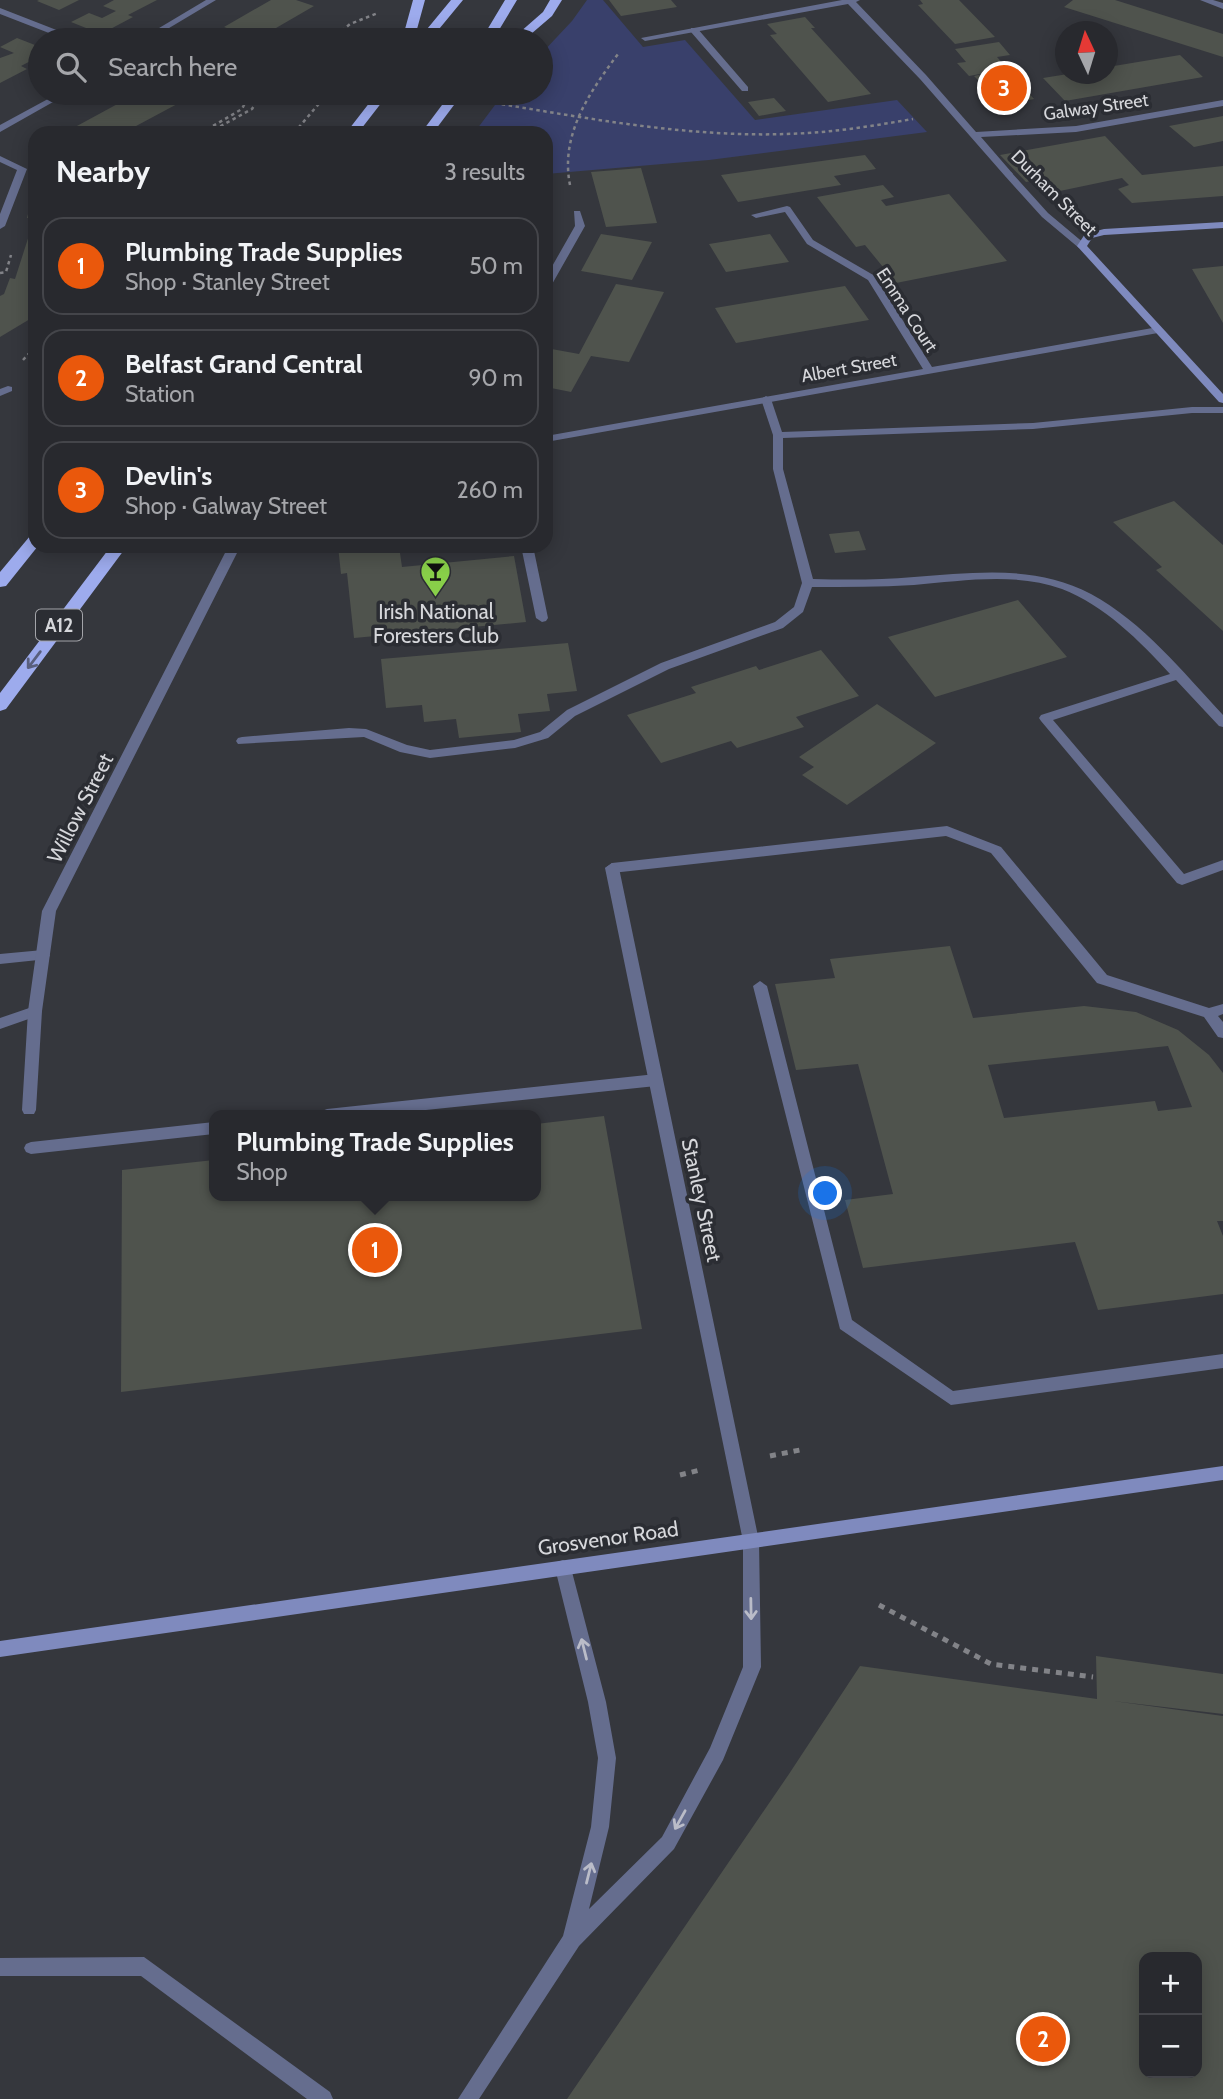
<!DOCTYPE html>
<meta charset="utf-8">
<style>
:root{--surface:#28292e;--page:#303136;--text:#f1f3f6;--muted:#a5a6aa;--line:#44454a;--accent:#ea580c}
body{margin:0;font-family:Cabin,sans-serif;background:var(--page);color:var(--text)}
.controls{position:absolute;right:21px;bottom:21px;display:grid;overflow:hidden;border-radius:14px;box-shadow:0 4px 18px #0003}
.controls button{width:63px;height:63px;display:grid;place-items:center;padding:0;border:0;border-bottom:2px solid var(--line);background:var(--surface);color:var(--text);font:35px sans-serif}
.compass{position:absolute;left:1055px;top:21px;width:63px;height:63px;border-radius:50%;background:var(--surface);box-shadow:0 4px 18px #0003;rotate:356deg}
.you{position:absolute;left:826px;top:1194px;width:24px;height:24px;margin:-18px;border:5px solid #fff;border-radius:50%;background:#1a73e8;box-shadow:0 0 0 10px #1a73e833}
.badge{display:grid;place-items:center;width:46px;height:46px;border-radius:50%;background:var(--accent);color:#fff;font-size:23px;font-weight:700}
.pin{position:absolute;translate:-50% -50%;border:4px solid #fff;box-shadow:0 2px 7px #0006}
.popup{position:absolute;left:209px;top:1110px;width:332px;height:91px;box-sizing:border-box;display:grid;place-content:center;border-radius:14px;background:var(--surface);filter:drop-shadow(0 2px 5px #0005);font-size:23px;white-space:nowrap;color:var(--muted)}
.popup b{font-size:26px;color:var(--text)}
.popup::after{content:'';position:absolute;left:50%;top:100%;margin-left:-14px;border:14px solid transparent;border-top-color:var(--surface)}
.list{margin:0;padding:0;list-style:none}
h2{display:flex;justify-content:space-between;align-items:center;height:91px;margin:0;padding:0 28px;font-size:30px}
h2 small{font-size:23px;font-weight:400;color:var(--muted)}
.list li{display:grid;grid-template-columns:46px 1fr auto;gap:21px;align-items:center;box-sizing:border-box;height:98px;margin:0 14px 14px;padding:0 14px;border:2px solid var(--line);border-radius:21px}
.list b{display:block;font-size:26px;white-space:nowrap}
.list p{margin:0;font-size:23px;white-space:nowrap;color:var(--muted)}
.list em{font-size:23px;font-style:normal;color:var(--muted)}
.icon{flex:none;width:38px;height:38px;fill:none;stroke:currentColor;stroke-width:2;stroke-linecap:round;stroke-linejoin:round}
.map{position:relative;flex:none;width:1223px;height:2099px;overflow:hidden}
.search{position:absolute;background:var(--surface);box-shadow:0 4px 18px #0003;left:28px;top:28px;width:525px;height:77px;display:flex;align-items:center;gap:18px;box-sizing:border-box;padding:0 24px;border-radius:38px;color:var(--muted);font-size:26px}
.panel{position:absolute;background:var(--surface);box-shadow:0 4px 18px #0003;left:28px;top:126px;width:525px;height:427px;border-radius:21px}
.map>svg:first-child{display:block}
</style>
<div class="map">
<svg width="1223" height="2099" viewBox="0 0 1223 2099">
<rect width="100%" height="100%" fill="#35373d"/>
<!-- green -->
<path fill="#39406b" d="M587,0h16l40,47 42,-7 70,80 142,-20 30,32 -218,28 -163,14v-41h-72l30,-40h37v-39l31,-33z"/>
<!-- building -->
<path fill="#4f534d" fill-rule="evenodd" d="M39,0h40l-20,10 -22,-9z
M114,0h43l-29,15 5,2 -32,17 -30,-12 18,-9 13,5 14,-7 -13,-5z
M271,0h25l18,6 -57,33 -33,-12z
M609,0h62l6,7 -56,9z
M920,0h39l36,37 -40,7 -37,-39 5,-1z
M1073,0h42l108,34v23l-159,-50z
M805,17l10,11h-4l60,66 -43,8 -58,-67 7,-1 -10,-10z
M17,38l23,9v9l-19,10 6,3 -27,14v-25l14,-5 -14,-6z
M999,42l11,13 -13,2 37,42 -32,6 -28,-29 17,-4 -22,4 -12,-13 9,-1 -11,-13z
M1180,55l23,22 -138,24 -22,-23 25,-4h40v-7z
M146,93l48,2 -71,38h-59l59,-32 4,2z
M774,98l12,13 -27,5 -11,-14z
M1223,116v25l-29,6 -25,-21z
M1105,136l37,39 81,-9v30l-91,7 -14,-14 11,-4 -7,-7 -67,14 -12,-13 -17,3 -26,-27z
M865,155l11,14 -42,7 7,9 -103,17 -17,-27z
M641,168l16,55 -51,4 -15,-55z
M883,185l11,12 -13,3 5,6 63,-12 58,67 -111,22 -31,-38 -9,2 -39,-50z
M35,190v28h-8l7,-28z
M32,226h3v90l-35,21v-41l4,-2 6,-16 5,1z
M601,234l51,8 -20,38 -51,-9z
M770,234l19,28 -63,10 -17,-28z
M1223,266v57l-31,-54z
M616,284l48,8 -35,70 -38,-6 -20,36 -25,-5v-39l33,6z
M845,286l24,34 -133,23 -21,-35z
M1174,501l49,44v86l-67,-61 6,-3 -49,-45z
M859,531l7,19 -31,3 -6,-19z
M338,546h61l3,21 112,-11 12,66 -172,16 -7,-65 -6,1z
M1018,600l49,57 -132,40 -47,-60z
M568,643l9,48 -30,3 3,17 -32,3 3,18 -62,6 -3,-19 -32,3 -2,-17 -36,3 -5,-49z
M821,650l38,46 -63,21 8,10 -67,21 -6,-7 -70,22 -34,-48 69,-22 -5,-6 65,-21 3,4z
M877,704l59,39 -89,62 -45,-30 12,-8 -15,-10z
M950,946l23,72 111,-12 52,6 42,18 31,25 14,18v148h-6l6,15v58l-125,16 -23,-68 -212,26 -18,-68 48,-6 -35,-130 -62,6 -21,-86 60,-6 -5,-19zM1168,1046l24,61 -34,4 -3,-10 -151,17 -16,-53z
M604,1116l38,213 -521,63 1,-222 92,-10v36h322v-72z
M1096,1656l127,18v40l-110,-13 110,15v383h-656l222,-325 71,-108 237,33zM1144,1957h53v116h-53z"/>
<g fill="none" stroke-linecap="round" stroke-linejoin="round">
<!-- path-far1 -->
<path stroke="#828388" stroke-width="2.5" stroke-dasharray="3.5 3.5" stroke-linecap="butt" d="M331,40l19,-16 28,-11
M488,102c105,17 212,38 319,31 36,-2 71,-8 106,-14
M201,133l41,-24 5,-10 -15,-6
M208,133l44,-24 10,-16
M294,133l34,-40
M570,185c-10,-50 19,-92 48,-131
M0,273l6,-1 5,-17
M23,360l12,-13"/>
<!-- path -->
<path stroke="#828388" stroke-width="5" stroke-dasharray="6 6" stroke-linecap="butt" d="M770,1456l35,-7
M680,1475l20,-5
M879,1605l112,59 102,13"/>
<!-- service -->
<path fill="#656d8e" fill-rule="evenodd" d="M691,28h6l51,59v4h-6l-51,-59z
M8,386l4,1v4l-12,5v-7z
M766,396l5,3 11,33 251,-9 159,-16h31v6h-31l-159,16 -250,9v31l30,110c33,1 67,1 101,-2 59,-4 121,-13 177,17 52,28 92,78 132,121v12l-4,-1 -43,-46 -123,40 131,154 39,-14v10l-41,15 -5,-2 -136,-162 -2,-3 2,-3 129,-41c-30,-33 -66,-69 -108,-85 -47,-17 -100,-8 -148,-4 -34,2 -68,2 -102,2l-9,25 -20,16 -114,41 -94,47 -27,22 -33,10 -85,10 -30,-6 -36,-15 -126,7 -2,-3 2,-3 4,-1 107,-9 17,1 41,16 23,5 84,-10 26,-8 27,-22 94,-47 114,-41 19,-15 8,-24 -29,-114v-34l-12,-36z
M521,546h12l15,72 -2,3 -4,1 -6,-4z
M947,826l54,21 106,128 102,33 14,-4v10l-5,2 5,6v16l-5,-1 -14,-20 -107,-34 -106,-130 -45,-17 -334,37 -7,-5 7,-5z
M43,950l7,5 -2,4 -48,5v-10z
M760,981l7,5 85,334 101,71 270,-37v14l-272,37 -111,-76 -87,-343z
M35,1006l5,1 2,4 -2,4 -40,14v-11z
M656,1074l5,2 2,4 -2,4 -5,2 -278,29h-58l2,-4 5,-2z
M214,1122v12l-183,20 -5,-2 -2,-4 2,-4 5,-2z
M751,1533l6,3 2,5 2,126 -38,93 -49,89 -95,97 -100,153h-21l105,-163 28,-109 7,-69 -10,-56 -33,-134 2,-6 6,-2 6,2 2,6 35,134 10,56 -7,69 -20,82 73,-72 48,-89 33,-81v-126l2,-5z
M144,1957l186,135 3,7h-26l-166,-123h-141v-18z"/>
<!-- pedestrian -->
<path fill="#656d8e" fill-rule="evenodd" d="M0,156l27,13 -22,57 -5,3v-15l17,-44 -17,-8z
M1005,172h6l37,41 37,31v4h-6l-37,-31 -37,-41z"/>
<!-- minor -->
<path fill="#656d8e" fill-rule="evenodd" d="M206,0h10l-67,40h-10z
M842,0h18l-4,2 70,73 50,57 100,-6 147,-26v6l-147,26 -95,5 32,37 -5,3 -3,-1 -85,-97 -72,-75 -203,37 -4,-3z
M1200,0h13l10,3v6z
M0,8l77,30 1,2h-11l-67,-26z
M59,93h10l-69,39v-7z
M787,206l3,1 23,33 62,36 57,91 226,-40 5,3 -5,3 -612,109v-6l377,-67 -55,-89 -61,-36 -22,-32 -29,6 -5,-3z
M574,211h6l5,15 -34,60 -5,3v-12l29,-51z
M231,546h13l-7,7 -181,358 -14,100 -6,99 -2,4h-10l-2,-4 6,-99 14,-100 184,-360z
M612,863l7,5 140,673 -2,5 -6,3 -6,-3 -2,-5 -138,-673z"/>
<!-- secondary -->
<path fill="#7f8abe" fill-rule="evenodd" d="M1223,222v6l-119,7 -12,3 -5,8 136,148v9l-4,-1 -142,-156 8,-12 19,-5z
M1223,1466v14l-1223,177v-16z"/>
<!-- trunk -->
<path fill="#9dabed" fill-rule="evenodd" d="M413,0h12l-11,40h-12z
M451,0h12l-33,40h-12z
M505,0h12l-24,40h-12z
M550,0h12l-10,16 -28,24h-13l32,-28z
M377,93h12l-31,40h-12z
M451,93h12l-30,40h-12z
M35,534v12h3l-32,40 -6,1v-15l30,-36z
M111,546h16l-121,163 -6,2v-18z"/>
</g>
<!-- one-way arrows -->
<defs><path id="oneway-shaft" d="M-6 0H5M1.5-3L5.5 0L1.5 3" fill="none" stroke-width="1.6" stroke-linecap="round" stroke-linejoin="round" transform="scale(1.75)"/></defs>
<use stroke="#595f7d" href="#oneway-shaft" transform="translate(34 660) rotate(127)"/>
<g stroke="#babcc8">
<use href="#oneway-shaft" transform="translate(751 1609) rotate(89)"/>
<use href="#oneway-shaft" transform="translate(584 1649) rotate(-104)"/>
<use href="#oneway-shaft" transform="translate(680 1820) rotate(119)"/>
<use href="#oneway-shaft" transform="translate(589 1873) rotate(-76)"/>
</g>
<!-- icons -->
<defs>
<symbol id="bar-pin" viewBox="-11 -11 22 30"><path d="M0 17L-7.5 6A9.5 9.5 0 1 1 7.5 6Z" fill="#88cf49" stroke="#2b2d33"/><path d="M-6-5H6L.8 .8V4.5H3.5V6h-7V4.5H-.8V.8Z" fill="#111"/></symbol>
</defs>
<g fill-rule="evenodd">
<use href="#bar-pin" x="418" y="554" width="35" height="47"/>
</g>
<g text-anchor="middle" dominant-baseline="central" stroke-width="7" stroke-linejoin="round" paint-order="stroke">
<!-- far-street labels -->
<g font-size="18" fill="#d6d7db" stroke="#2b2d33">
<text transform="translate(1096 107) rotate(-8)">Galway Street</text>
<text transform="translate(1054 193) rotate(45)">Durham Street</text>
<text transform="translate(907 310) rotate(57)">Emma Court</text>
<text transform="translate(849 368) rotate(-10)">Albert Street</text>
</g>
<!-- shield labels -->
<rect fill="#2b2d33" stroke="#a3a4a9" stroke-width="2" x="36" y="609.5" width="46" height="31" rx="5"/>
<g font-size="19" font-weight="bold" fill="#d6d7db">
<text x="59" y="625">A12</text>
</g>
<!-- poi labels -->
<g font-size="21" fill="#d6d7db" stroke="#2b2d33">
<text x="436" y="611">Irish National<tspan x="436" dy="24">Foresters Club</tspan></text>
</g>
<!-- street labels -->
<g font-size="21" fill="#d6d7db" stroke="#2b2d33">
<text transform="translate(80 808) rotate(-63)">Willow Street</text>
<text transform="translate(702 1200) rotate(78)">Stanley Street</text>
<text transform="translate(608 1538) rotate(-8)">Grosvenor Road</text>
</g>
</g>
</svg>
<div class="controls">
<button>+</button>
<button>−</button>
</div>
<svg class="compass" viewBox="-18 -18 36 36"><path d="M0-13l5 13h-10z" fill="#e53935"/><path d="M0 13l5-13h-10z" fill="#a5a6aa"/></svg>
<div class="you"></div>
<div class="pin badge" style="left:375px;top:1250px">1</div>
<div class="popup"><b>Plumbing Trade Supplies</b>Shop</div>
<div class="pin badge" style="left:1043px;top:2039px">2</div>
<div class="pin badge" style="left:1004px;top:88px">3</div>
<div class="search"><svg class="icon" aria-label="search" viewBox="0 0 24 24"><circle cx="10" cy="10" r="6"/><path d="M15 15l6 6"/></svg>Search here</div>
<section class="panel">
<h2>Nearby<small>3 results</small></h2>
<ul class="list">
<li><span class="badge">1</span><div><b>Plumbing Trade Supplies</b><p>Shop · Stanley Street</p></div><em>50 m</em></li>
<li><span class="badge">2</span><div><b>Belfast Grand Central</b><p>Station</p></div><em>90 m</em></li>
<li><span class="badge">3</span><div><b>Devlin's</b><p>Shop · Galway Street</p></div><em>260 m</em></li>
</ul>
</section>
</div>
